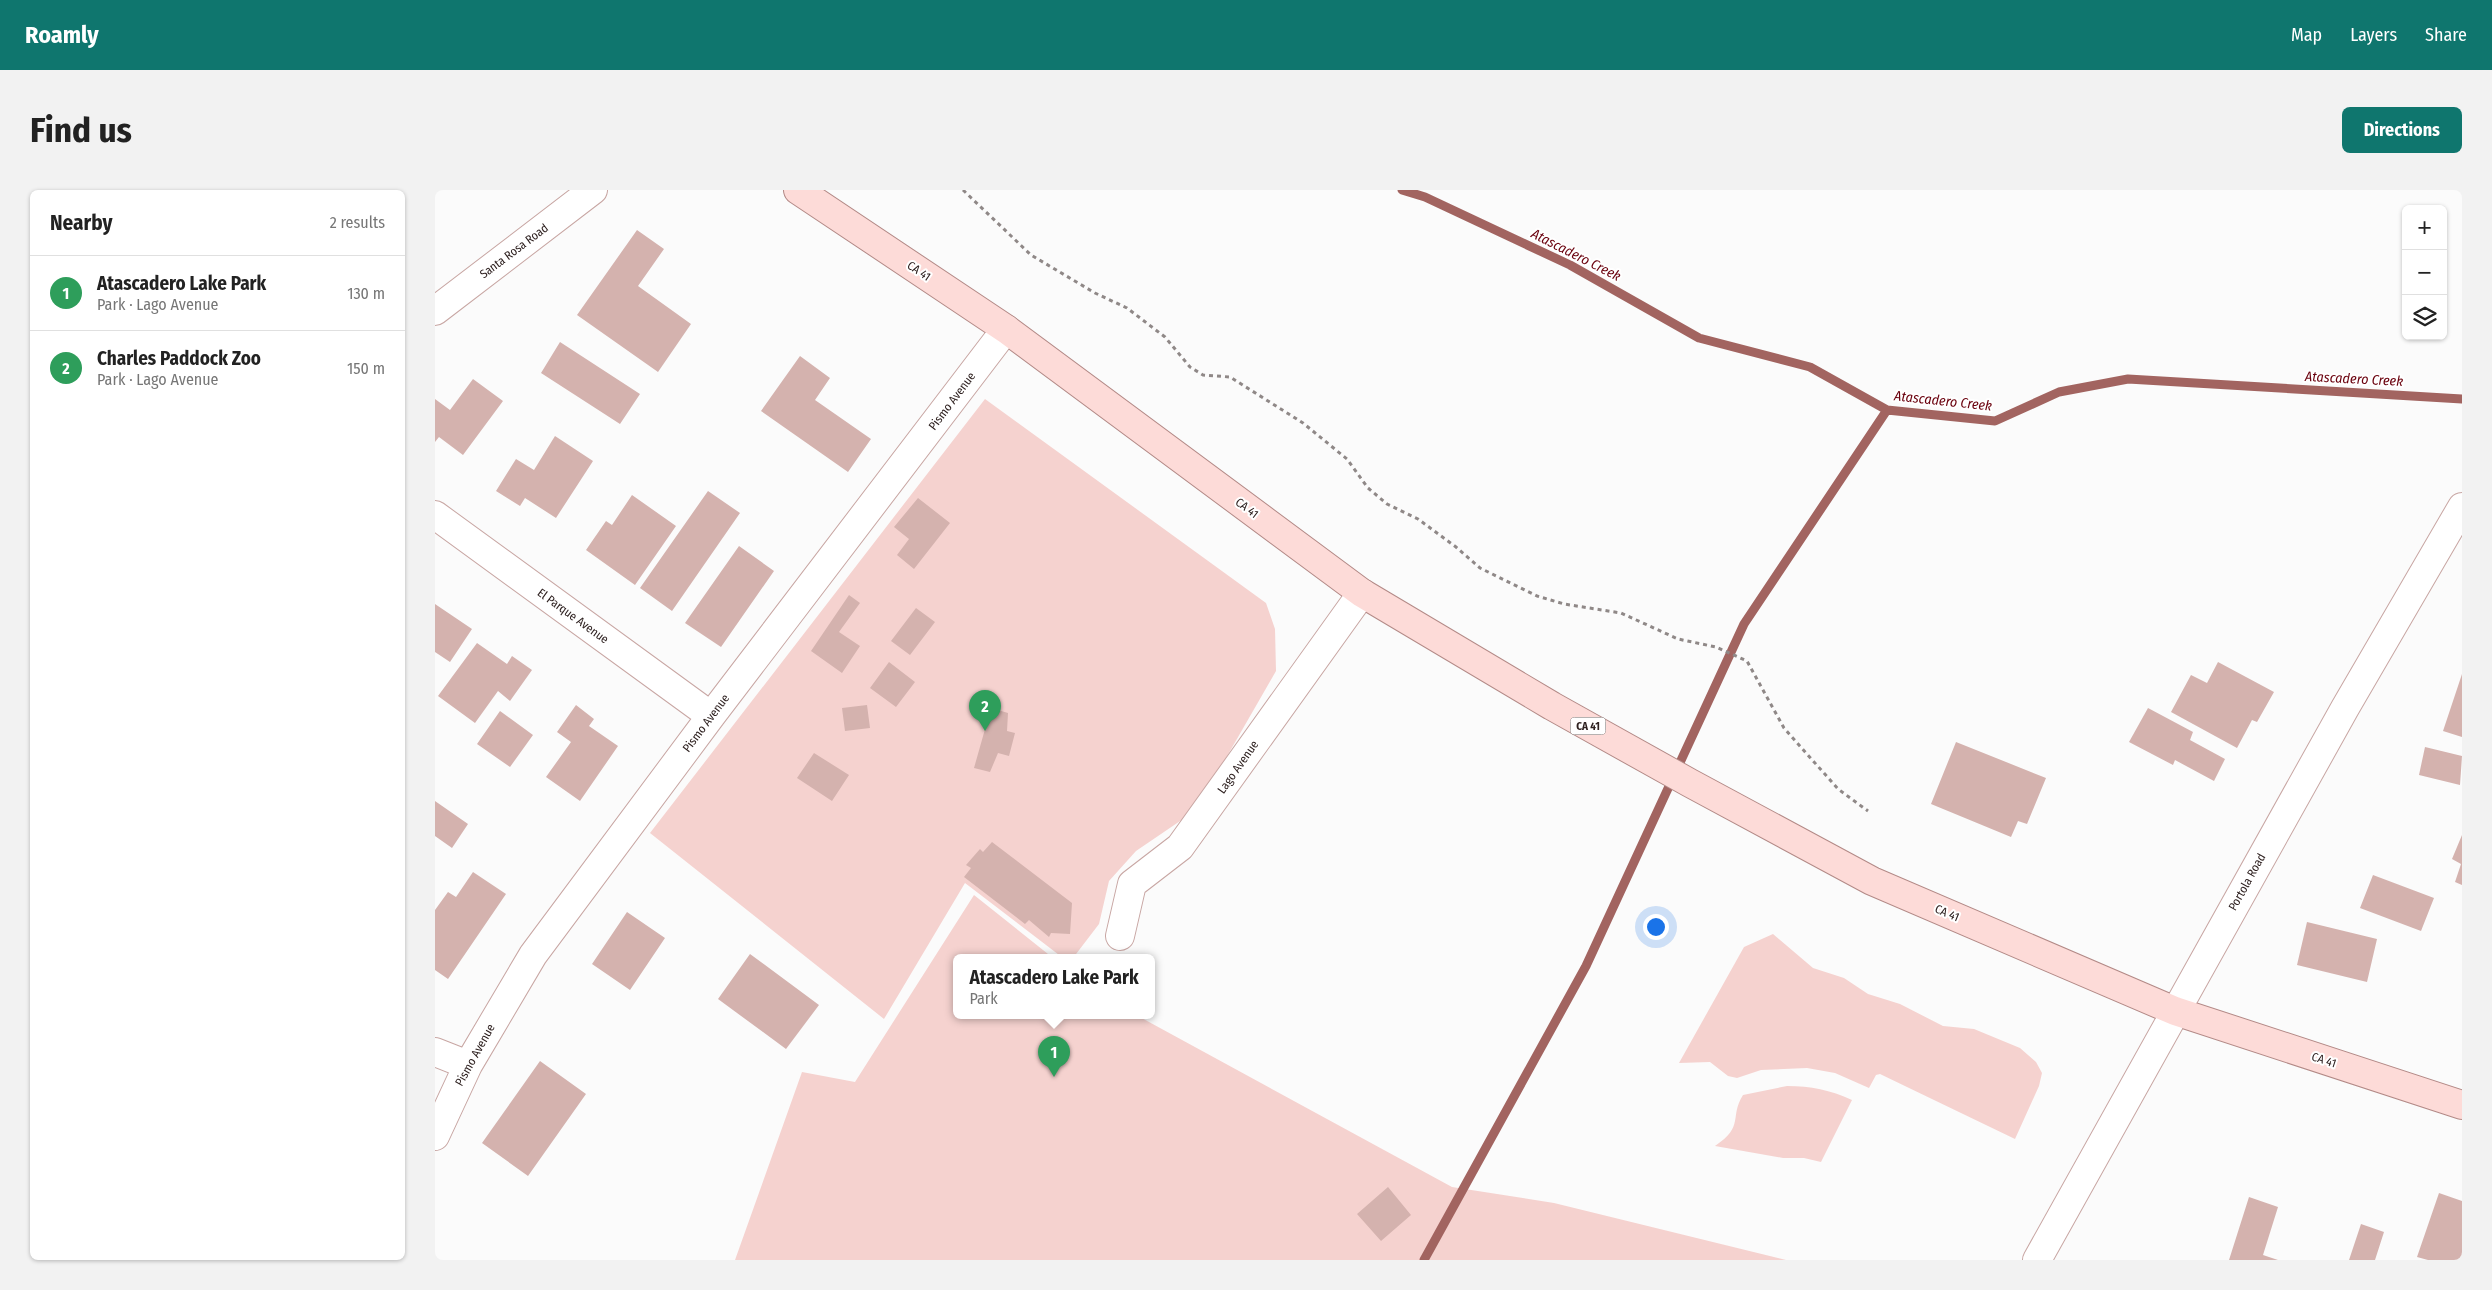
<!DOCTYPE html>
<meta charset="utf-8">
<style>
:root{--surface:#fff;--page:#f2f2f2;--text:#222;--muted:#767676;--line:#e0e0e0;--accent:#0f766e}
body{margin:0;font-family:"Fira Sans Condensed",sans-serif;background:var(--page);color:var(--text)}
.controls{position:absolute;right:15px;top:15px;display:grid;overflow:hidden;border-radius:8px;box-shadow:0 1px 4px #0004}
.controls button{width:45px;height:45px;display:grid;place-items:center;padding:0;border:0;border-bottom:1px solid var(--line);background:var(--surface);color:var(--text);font:25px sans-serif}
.you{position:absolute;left:1220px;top:736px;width:18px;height:18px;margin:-12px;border:4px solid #fff;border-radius:50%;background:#1a73e8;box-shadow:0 0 0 8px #1a73e833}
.badge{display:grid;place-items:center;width:32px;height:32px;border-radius:50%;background:var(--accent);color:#fff;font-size:16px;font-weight:700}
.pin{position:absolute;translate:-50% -41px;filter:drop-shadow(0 1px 2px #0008)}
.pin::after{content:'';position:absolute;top:26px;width:18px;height:15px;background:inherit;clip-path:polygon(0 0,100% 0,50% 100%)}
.popup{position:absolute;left:518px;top:764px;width:202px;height:65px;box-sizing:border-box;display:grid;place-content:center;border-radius:8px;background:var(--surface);filter:drop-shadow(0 1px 4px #0005);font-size:16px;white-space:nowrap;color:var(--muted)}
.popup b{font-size:19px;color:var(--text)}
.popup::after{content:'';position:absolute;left:50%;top:100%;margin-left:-10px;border:10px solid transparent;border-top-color:var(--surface)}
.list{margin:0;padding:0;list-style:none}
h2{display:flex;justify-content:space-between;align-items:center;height:65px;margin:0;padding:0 20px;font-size:21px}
h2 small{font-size:16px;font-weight:400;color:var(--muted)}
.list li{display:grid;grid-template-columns:32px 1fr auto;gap:15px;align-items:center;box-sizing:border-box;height:75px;padding:0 20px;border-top:1px solid var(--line)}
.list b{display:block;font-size:19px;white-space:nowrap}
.list p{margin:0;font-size:16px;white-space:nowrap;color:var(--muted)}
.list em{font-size:16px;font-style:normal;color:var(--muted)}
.icon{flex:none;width:28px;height:28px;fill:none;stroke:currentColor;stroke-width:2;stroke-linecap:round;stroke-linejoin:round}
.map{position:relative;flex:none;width:2027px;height:1070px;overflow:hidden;border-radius:8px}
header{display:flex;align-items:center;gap:30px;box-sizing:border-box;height:70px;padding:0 25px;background:var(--accent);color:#fff}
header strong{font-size:24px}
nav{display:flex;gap:28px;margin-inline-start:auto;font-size:18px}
.intro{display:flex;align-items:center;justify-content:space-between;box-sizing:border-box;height:120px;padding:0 30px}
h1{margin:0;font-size:35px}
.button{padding:12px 22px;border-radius:8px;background:var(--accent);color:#fff;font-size:18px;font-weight:700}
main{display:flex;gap:30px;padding:0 30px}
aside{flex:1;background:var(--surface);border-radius:8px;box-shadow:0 1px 4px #0004}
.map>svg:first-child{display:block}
</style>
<header>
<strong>Roamly</strong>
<nav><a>Map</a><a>Layers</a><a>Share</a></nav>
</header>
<div class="intro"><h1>Find us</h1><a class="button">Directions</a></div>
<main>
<aside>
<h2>Nearby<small>2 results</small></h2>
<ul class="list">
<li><span class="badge" style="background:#2e9e5b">1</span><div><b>Atascadero Lake Park</b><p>Park · Lago Avenue</p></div><em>130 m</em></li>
<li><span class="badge" style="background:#2e9e5b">2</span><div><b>Charles Paddock Zoo</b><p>Park · Lago Avenue</p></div><em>150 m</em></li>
</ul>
</aside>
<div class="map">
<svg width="2027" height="1070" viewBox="0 0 2027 1070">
<rect width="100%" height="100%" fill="#fbfbfb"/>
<!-- green -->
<path fill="#f5d2cf" d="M550,209l281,204 9,26 1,42 -69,120 -21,26 -50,34 -27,30 -10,43 -26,34h-10l-98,-75 -81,136 -234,-186z
M539,705l79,63h-96v58h181l314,171 102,16 232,57h-1051l67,-188 53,10z
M1338,744l40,34 31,10 24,16 32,10 43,22 31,3 46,19 16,14 6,11 -3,13 -24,53 -135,-65 -4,1 -7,13 -34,-15 -28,-5 -46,2 -24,8 -9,-2 -18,-14 -31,1 65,-116z
M1352,896c24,0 43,4 65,14l-31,62 -17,-4h-21l-68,-12c30,-20 14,-29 28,-51z"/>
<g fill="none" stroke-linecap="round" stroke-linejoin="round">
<!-- stream -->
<path stroke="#a26460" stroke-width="9" d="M967,0l23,7 145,68 129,73 111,29 77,43 108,11 64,-29 69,-13 334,20
M989,1070l162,-294 158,-342 143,-214"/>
</g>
<!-- building -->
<path fill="#d4b2ae" d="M202,40l27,19 -26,37 53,38 -33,48 -81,-57z
M125,152l80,52 -20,30 -79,-51z
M365,166l30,22 -15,22 56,39 -23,33 -87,-61z
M38,189l30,22 -40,54 -24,-18 -4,5v-43l15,11z
M120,246l38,25 -37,57 -31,-20 -5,8 -24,-15 20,-32 18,11z
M273,301l32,22 -68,98 -32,-23z
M197,305l44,31 -41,59 -49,-35 20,-29 6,4z
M483,308l32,25 -36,46 -17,-14 12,-16 -15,-12z
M304,356l35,25 -53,76 -36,-24z
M414,405l11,8 -21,29 21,14 -18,27 -31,-22z
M0,414l37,25 -22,33 -15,-10z
M481,418l19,14 -25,33 -19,-14z
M42,453l30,21 5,-8 20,14 -22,31 -12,-10 -23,32 -37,-27z
M454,472l26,20 -19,25 -26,-19z
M1783,472l56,30 -17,30 -5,-2 -15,28 -66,-36 20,-37 16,8z
M2027,484v63l-19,-6z
M141,515l18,14 -5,7 29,20 -38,55 -34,-24 25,-35 -14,-10z
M432,515l3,23 -25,3 -3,-23z
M556,518l17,5 -1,18 8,2 -6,23 -11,-3 -8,19 -16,-4z
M1713,518l45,24 -3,8 35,19 -11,22 -39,-21 -2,5 -44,-23z
M65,521l33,24 -23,32 -33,-23z
M1521,552l90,36 -19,46 -9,-3 -7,16 -80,-33z
M1990,557l37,9 -2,29 -41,-10z
M379,563l35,22 -17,26 -35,-23z
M0,611l33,23 -16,24 -17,-12z
M2027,645v50l-7,-3 6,-18 -9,-5z
M557,652l80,61 -2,31 -19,-1 -2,4 -20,-17 -4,4 -61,-47 7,-9 -5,-3 14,-16 3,3z
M38,682l33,22 -58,85 -13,-9v-60l13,-18 8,5z
M1938,685l61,23 -13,33 -61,-23z
M192,722l38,26 -35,52 -38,-26z
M1872,732l70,17 -10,43 -70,-17z
M315,764l69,51 -33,44 -68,-50z
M105,871l46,33 -58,82 -46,-33z
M953,997l23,28 -30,26 -24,-27z
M2004,1003l23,8v59h-34l-11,-3z
M1814,1007l29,10 -15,48 15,5h-49z
M1926,1034l23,8 -9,28h-26z"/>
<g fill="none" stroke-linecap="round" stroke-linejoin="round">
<defs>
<path id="minor" d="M0,325l276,201
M685,746l12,-52 48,-37 182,-254
M0,862l33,13
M0,946l33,-71 65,-110 178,-239 295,-387"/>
<path id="tertiary" d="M0,121l158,-121
M1602,1070l308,-552 117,-201"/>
<path id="primary" d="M363,0l208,139 356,264 190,113 138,77 182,98 303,130 287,94"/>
</defs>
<!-- minor casing -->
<use href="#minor" stroke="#c8a6a3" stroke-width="30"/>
<!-- tertiary casing -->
<use href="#tertiary" stroke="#c8a6a3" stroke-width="30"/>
<!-- primary casing -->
<use href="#primary" stroke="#b38a87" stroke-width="30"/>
<!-- path -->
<path stroke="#8f8887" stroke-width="3" stroke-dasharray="4 4" stroke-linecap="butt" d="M528,0l68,65 64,38 32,15 38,29 25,30 13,8 27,2 73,46 44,36 21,29 19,16 31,15 38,28 24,21 57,28 27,8 57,9 57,26 38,8 31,14 37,67 54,61 30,22"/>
<!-- minor -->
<use href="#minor" stroke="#fff" stroke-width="28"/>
<!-- tertiary -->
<use href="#tertiary" stroke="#fff" stroke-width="28"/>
<!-- primary -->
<use href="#primary" stroke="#fddbd8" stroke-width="28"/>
</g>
<g text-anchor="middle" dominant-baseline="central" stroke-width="4" stroke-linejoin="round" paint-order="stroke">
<!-- shield labels -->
<rect fill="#fff" stroke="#6d6463" stroke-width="1" x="1135.5" y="527.5" width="35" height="17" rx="4"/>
<g font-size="11" font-weight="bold" fill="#2e2120">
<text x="1153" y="536">CA 41</text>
</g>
<!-- street labels -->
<g font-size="12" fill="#2e2120" stroke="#fff">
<text transform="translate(79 61) rotate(-37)">Santa Rosa Road</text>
<text transform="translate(484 81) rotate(34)">CA 41</text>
<text transform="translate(517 211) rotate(-53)">Pismo Avenue</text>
<text transform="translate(812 318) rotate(37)">CA 41</text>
<text transform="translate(138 426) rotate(36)">El Parque Avenue</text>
<text transform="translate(271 533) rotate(-53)">Pismo Avenue</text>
<text transform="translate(803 577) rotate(-55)">Lago Avenue</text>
<text transform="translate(1812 692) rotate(-61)">Portola Road</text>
<text transform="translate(1512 723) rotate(23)">CA 41</text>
<text transform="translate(40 865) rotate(-61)">Pismo Avenue</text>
<text transform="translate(1889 870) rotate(18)">CA 41</text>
</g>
<!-- water labels -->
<g font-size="14" font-style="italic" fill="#6a000d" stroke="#fff">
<text transform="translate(1141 65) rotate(27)">Atascadero Creek</text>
<text transform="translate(1919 189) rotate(3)">Atascadero Creek</text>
<text transform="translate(1508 211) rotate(6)">Atascadero Creek</text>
</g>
</g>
</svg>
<div class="controls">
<button>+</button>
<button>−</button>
<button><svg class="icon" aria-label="layers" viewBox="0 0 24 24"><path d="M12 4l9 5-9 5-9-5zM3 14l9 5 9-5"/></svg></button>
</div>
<div class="you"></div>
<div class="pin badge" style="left:619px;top:887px;background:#2e9e5b">1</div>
<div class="popup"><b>Atascadero Lake Park</b>Park</div>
<div class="pin badge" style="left:550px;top:541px;background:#2e9e5b">2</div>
</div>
</main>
